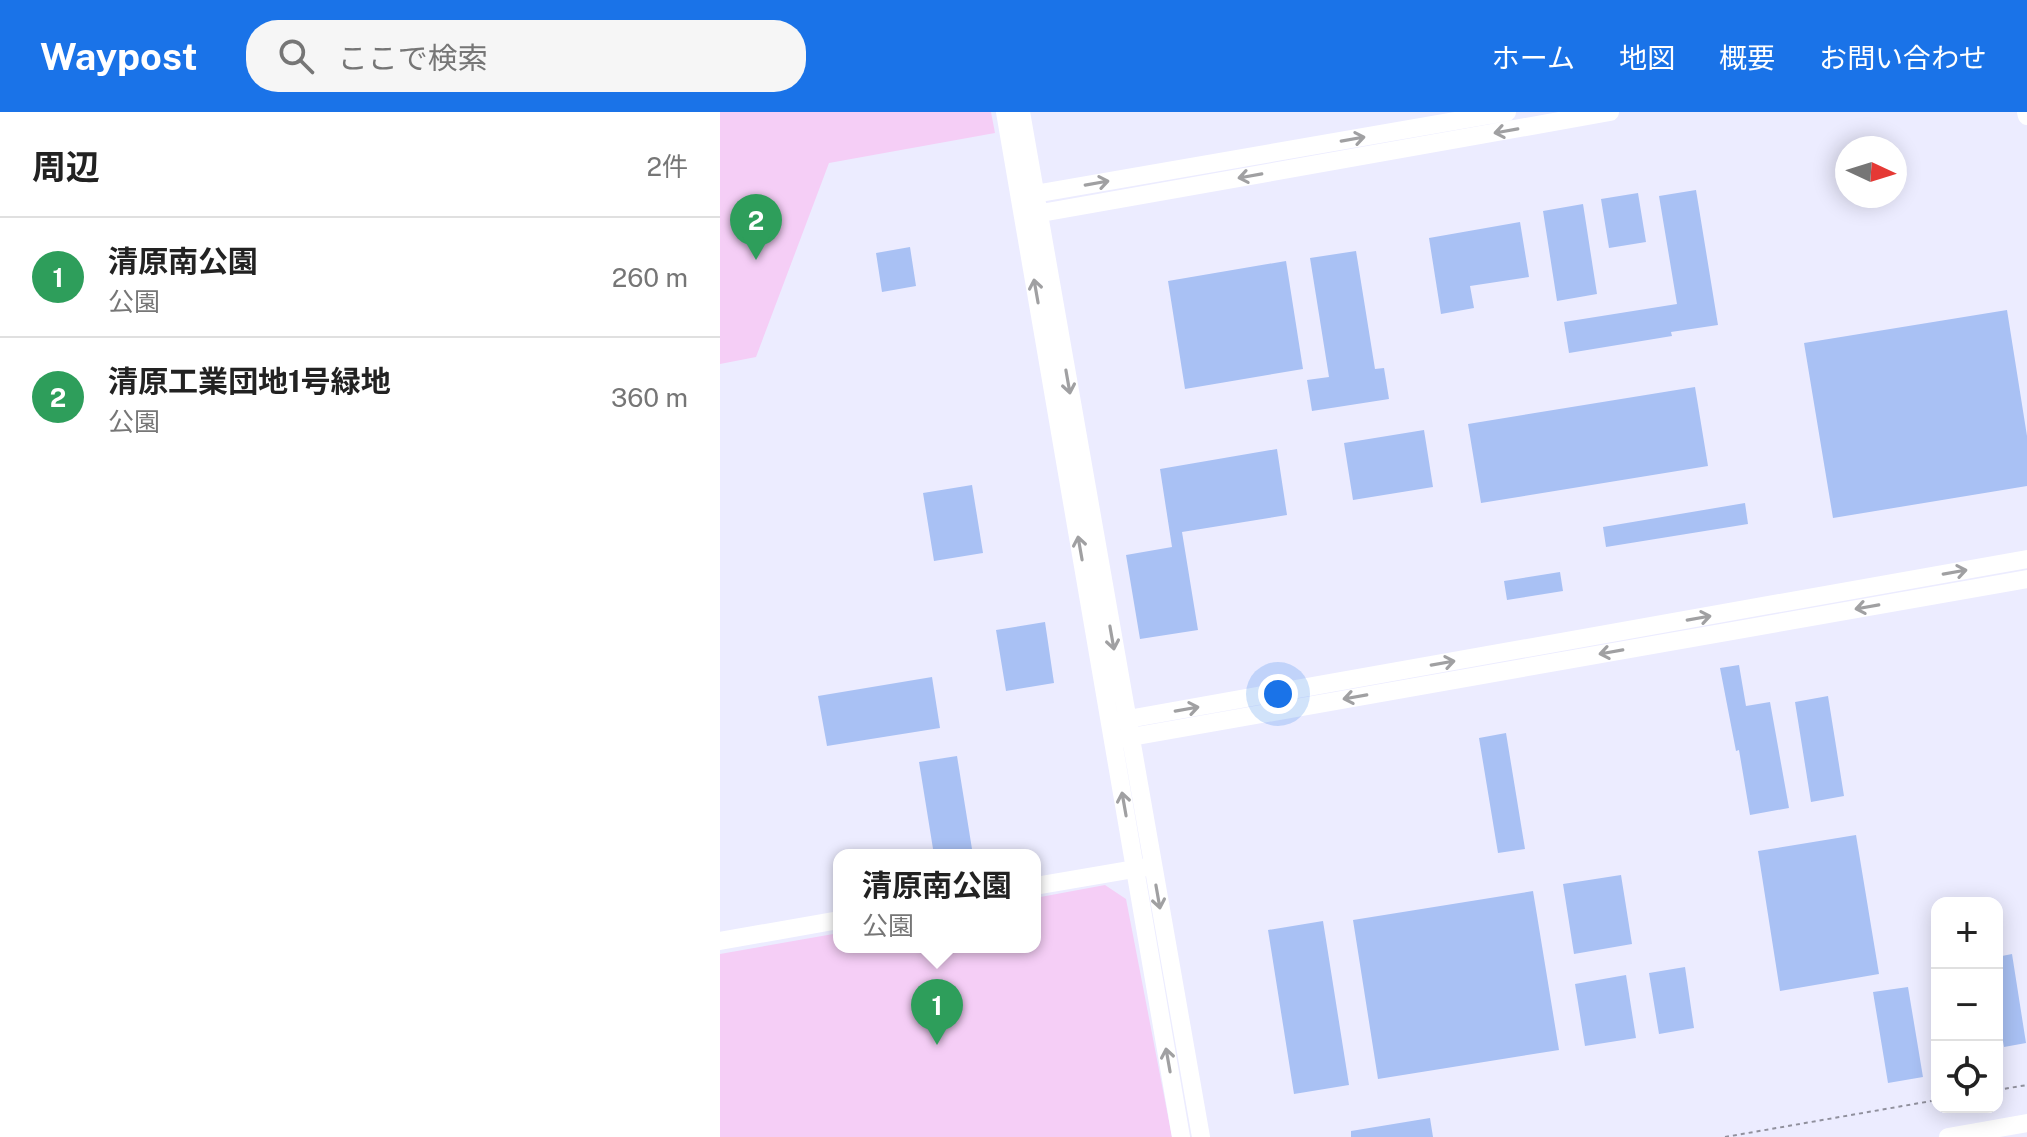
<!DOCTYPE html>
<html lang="ja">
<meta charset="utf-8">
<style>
:root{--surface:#fff;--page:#f6f6f6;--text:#222;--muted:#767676;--line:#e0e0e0;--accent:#1a73e8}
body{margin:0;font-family:"Public Sans","Noto Sans JP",sans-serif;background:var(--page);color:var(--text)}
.controls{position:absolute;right:24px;bottom:24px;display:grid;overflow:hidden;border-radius:16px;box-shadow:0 4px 20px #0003}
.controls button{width:72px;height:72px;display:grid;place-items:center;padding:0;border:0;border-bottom:2px solid var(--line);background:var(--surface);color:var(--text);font:40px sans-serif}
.compass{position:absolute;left:1115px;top:24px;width:72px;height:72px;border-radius:50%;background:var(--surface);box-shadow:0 4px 20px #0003;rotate:94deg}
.you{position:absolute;left:558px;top:582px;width:28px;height:28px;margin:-20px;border:6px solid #fff;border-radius:50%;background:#1a73e8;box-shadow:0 0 0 12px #1a73e833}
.badge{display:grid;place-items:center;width:52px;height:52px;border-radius:50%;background:var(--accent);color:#fff;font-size:26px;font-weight:700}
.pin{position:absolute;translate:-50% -66px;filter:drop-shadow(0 2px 4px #0008)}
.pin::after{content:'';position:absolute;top:42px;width:28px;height:24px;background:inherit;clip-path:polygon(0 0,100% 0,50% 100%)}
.popup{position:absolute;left:113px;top:737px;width:208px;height:104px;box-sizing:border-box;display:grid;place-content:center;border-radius:16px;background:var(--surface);filter:drop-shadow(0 2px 6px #0005);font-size:26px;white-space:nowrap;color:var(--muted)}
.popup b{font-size:30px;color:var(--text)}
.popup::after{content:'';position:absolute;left:50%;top:100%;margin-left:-16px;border:16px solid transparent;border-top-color:var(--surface)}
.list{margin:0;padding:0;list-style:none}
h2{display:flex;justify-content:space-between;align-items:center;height:104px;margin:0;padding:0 32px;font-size:34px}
h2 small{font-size:26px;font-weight:400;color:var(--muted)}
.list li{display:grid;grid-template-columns:52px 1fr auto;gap:24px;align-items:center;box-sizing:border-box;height:120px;padding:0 32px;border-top:2px solid var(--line)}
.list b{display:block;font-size:30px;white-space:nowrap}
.list p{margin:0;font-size:26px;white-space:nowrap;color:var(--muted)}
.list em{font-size:26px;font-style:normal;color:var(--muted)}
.icon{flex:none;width:44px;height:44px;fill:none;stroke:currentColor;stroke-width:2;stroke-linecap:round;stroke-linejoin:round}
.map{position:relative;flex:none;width:1307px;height:1025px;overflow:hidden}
header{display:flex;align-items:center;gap:48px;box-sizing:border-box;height:112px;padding:0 40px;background:var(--accent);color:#fff}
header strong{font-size:38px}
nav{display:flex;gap:44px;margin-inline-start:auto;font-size:28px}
.search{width:560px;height:72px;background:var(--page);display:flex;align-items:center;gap:20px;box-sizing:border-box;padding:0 28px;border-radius:32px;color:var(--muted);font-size:30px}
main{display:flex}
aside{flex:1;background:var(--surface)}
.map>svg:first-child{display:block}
</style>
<header>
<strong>Waypost</strong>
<div class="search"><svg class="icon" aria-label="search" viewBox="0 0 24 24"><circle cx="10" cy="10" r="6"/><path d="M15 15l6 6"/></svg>ここで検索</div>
<nav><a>ホーム</a><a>地図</a><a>概要</a><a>お問い合わせ</a></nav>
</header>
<main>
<aside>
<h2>周辺<small>2件</small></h2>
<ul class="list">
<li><span class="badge" style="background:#2e9e5b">1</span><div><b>清原南公園</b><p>公園</p></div><em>260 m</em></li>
<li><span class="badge" style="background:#2e9e5b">2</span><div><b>清原工業団地1号緑地</b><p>公園</p></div><em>360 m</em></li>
</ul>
</aside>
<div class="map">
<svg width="1307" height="1025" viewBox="0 0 1307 1025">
<rect width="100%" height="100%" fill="#ececff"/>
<!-- green -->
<path fill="#f5cef6" d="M0,0h271l4,21 -166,30 -73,194 -36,7z
M385,773l21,14 46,238h-452v-183l119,-21v14h196v-49z"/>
<!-- building -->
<path fill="#a9c1f4" d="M976,78l22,135 -47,7 1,4 -103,17 -5,-31 113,-18 -18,-108z
M918,81l8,49 -37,6 -8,-49z
M863,92l14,90 -40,7 -14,-90z
M800,110l9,55 -59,9 4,22 -33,6 -12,-76z
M190,135l6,39 -34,6 -6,-39z
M636,139l19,118 9,-1 5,31 -77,12 -5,-31 22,-3 -19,-119z
M566,149l17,108 -118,20 -17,-108z
M1287,198l20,126v50l-194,32 -29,-175z
M975,275l13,79 -227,37 -13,-79z
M704,318l9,57 -80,13 -9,-57z
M557,337l10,66 -105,17 16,98 -58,9 -14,-84 46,-8 -12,-78z
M252,373l11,68 -49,8 -11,-68z
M1025,391l3,21 -142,23 -3,-20z
M840,460l3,19 -56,9 -3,-19z
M325,510l9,61 -48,8 -10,-61z
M1019,553l7,41 24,-4 19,106 -39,7 -11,-65 -3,1 -16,-83z
M212,565l8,51 -113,18 -9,-50z
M1108,584l16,100 -33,6 -16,-100z
M786,621l19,116 -27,4 -19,-115z
M237,644l15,93 -38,6 -15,-93z
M1136,723l23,139 -99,17 -22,-140z
M901,763l11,69 -58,10 -11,-70z
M813,779l26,159 -181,29 -25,-159z
M603,809l26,164 -55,9 -26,-164z
M1292,842l14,89 -22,4 -7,-41v-49z
M965,855l9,61 -35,6 -10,-61z
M906,863l10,63 -51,8 -10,-62z
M1188,875l15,90 -35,6 -15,-91z
M710,1006l3,19h-82v-6z"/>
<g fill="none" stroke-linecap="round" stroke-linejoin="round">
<!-- path -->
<path stroke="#90909d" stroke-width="2" stroke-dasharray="4 4" stroke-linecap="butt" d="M1277,978l30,-5
M1005,1025l212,-37"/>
<!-- minor -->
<path stroke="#fff" stroke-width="18" d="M285,0l176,1025
M301,0l180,1025
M1306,0l1,4
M303,84l484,-84
M310,103l580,-103
M397,609l910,-162
M400,627l907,-160
M315,774l111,-19
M0,829l119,-21
M1228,1025l79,-14"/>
</g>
<!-- one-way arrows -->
<defs><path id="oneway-shaft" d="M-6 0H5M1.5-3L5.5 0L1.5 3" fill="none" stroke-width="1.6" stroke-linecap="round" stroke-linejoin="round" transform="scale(2)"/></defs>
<g stroke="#a0a0a2">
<use href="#oneway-shaft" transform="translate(786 19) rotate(170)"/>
<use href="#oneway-shaft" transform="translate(633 27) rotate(-10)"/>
<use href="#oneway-shaft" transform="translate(530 64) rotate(170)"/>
<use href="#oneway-shaft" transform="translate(377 71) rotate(-10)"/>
<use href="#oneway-shaft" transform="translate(316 179) rotate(-100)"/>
<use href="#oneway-shaft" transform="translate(348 270) rotate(80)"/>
<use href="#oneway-shaft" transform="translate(360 436) rotate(-100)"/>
<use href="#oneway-shaft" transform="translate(1235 460) rotate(-10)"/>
<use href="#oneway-shaft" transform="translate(1147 495) rotate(170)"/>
<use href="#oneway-shaft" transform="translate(979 506) rotate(-10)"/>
<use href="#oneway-shaft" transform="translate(392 526) rotate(80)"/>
<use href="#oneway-shaft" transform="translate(891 540) rotate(170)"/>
<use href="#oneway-shaft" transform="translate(723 551) rotate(-10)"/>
<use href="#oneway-shaft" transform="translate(635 585) rotate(170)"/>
<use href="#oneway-shaft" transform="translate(467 597) rotate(-10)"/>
<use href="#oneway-shaft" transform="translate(404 692) rotate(-100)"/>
<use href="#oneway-shaft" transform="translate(438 785) rotate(80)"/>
<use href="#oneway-shaft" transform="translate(448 948) rotate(-100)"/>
</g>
</svg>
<div class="controls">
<button>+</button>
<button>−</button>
<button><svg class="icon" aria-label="locate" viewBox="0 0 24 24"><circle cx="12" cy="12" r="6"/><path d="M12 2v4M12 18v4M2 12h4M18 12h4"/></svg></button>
</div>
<svg class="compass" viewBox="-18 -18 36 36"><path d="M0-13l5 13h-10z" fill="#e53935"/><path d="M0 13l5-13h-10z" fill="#767676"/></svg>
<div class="you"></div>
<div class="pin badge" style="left:217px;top:933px;background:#2e9e5b">1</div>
<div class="popup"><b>清原南公園</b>公園</div>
<div class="pin badge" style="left:36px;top:148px;background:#2e9e5b">2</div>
</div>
</main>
